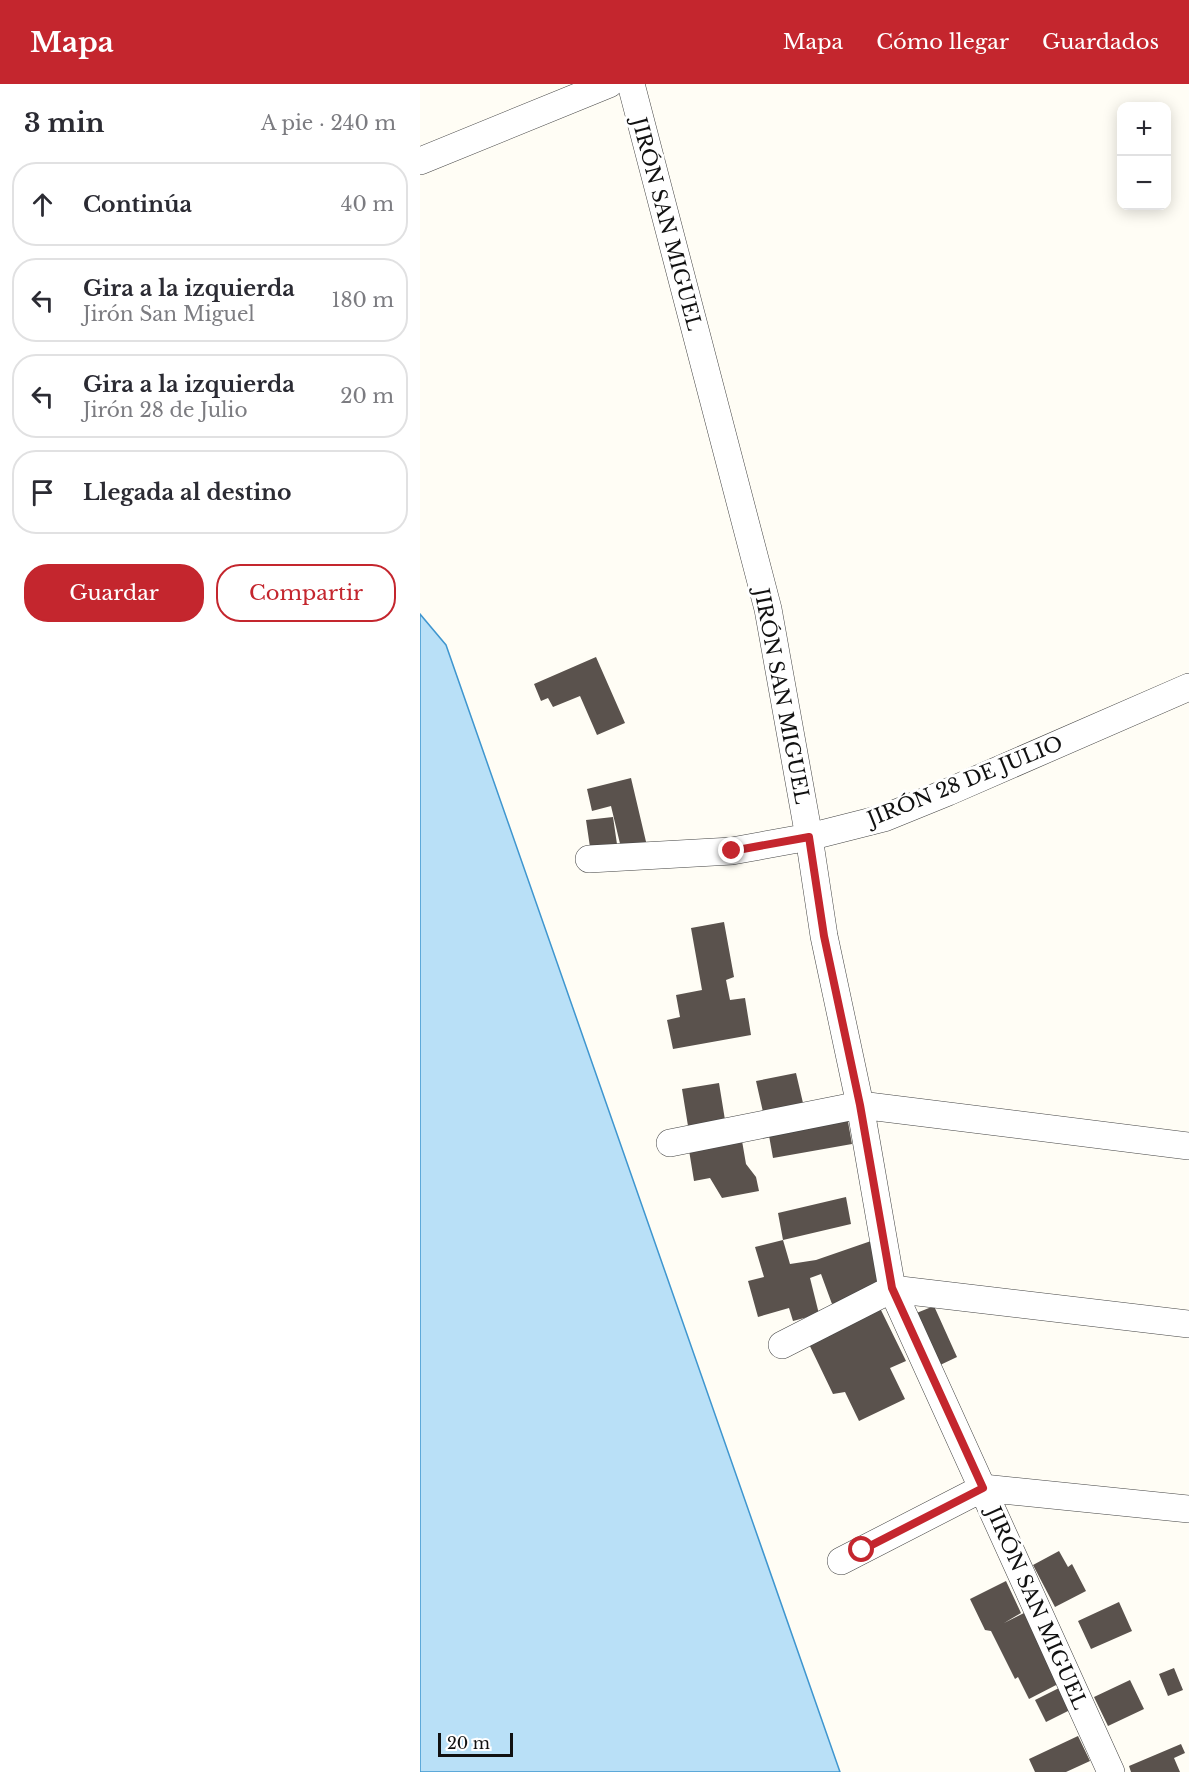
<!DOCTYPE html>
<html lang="es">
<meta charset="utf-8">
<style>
:root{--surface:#fff;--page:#f7f7f7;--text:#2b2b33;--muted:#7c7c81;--line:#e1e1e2;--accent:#c4262e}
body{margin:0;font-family:"Libre Baskerville",serif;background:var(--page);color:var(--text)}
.controls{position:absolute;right:18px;top:18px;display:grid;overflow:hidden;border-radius:12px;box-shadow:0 3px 15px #0003}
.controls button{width:54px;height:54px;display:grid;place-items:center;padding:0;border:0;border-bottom:2px solid var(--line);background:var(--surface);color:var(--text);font:30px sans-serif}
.scale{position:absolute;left:18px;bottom:15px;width:75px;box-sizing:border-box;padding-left:6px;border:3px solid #111;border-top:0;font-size:16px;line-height:21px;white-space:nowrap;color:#111;-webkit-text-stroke:4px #fff;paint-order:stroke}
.stop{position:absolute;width:18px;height:18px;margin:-14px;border:4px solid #c4262e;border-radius:50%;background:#fff}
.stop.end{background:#c4262e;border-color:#fff;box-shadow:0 2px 6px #0008}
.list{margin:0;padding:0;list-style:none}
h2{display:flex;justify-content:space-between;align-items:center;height:78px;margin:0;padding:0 24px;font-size:26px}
h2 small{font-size:20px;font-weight:400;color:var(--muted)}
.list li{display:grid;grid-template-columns:39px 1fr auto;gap:18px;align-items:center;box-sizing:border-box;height:84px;margin:0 12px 12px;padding:0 12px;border:2px solid var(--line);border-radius:24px}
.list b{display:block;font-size:22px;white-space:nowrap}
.list p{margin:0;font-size:20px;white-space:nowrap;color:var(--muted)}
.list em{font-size:20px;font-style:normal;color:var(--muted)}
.actions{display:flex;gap:12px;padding:18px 24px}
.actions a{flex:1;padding:14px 0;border:2px solid var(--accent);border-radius:24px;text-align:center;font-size:21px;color:var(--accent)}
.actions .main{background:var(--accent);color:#fff}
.icon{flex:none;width:33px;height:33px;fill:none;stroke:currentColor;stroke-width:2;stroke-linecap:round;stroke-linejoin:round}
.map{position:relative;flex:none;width:769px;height:1688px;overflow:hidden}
header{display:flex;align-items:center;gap:36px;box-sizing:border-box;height:84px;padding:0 30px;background:var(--accent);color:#fff}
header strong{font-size:28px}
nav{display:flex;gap:33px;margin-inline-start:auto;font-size:21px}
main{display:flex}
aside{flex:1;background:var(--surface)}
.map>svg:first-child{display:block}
</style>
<header>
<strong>Mapa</strong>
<nav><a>Mapa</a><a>Cómo llegar</a><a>Guardados</a></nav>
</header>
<main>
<aside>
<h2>3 min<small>A pie · 240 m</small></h2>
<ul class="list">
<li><svg class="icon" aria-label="ahead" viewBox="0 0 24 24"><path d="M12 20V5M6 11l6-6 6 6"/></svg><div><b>Continúa</b></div><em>40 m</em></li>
<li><svg class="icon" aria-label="left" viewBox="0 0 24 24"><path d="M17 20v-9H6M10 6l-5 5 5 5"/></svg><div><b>Gira a la izquierda</b><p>Jirón San Miguel</p></div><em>180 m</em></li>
<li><svg class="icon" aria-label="left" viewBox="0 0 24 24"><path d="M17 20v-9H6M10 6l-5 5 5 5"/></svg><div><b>Gira a la izquierda</b><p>Jirón 28 de Julio</p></div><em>20 m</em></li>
<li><svg class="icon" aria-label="arrive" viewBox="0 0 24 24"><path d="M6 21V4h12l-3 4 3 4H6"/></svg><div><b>Llegada al destino</b></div></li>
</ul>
<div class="actions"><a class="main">Guardar</a><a>Compartir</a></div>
</aside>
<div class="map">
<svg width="769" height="1688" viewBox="0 0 769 1688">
<rect width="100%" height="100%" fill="#fffdf5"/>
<!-- water -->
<path fill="#b9e0f7" stroke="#3f96cf" stroke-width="1.5" d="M0,530l26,31 394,1127h-420z"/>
<!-- building -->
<path fill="#5a524d" d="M176,573l29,66 -28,12 -17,-39 -27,11 -5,-9 -7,3 -7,-17z
M211,694l16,68 -25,6 -11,-46 -19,5 -5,-22z
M193,733l5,34 -27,3 -5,-34z
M304,838l10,55 -8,3 4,20 15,-2 6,37 -78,14 -6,-29 13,-3 -4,-22 26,-5 -11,-62z
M376,989l7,30 -40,9 -7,-31z
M299,999l6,37 -37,6 -6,-37z
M427,1032l5,28 -79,14 -5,-28z
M321,1051l5,29 10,13 3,14 -37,7 -12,-20 -16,3 -6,-37z
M426,1113l5,27 -68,16 -5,-27z
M363,1156l7,24 26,-4 55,-19 15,44 -54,19 -11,-30 -11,4 9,36 -26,7 -4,-13 -31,9 -10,-36 16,-4 -9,-30z
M459,1222l27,55 -16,7 15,31 -46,22 -14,-29 -12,2 -26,-54z
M514,1222l23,51 -19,9 -24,-52z
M639,1467l9,16 4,-3 14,27 -31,16 -22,-42z
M586,1497l15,32 -17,10 22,-11 34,71 -31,16 -11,-22 -3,2 -24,-48 -6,-1 -15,-31z
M699,1518l13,29 -41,18 -13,-28z
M754,1584l9,22 -15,6 -9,-22z
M710,1596l14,29 -36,17 -14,-29z
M641,1603l11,22 -26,13 -11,-22z
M658,1652l12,25 -24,11h-31l-6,-13z
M761,1660l4,9 -11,5 6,14h-49l-2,-6z"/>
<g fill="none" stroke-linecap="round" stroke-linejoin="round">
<defs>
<path id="minor" d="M211,0l137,525 41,228 15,99 36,169 32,184 219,483
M0,77l189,-77
M169,775l143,-8 77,-14 75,-19 64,-26 241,-105
M250,1059l190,-38 329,41
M362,1261l110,-56 297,35
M421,1477l142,-73 206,21"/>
</defs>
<!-- minor casing -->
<use href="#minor" stroke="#444" stroke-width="28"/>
<!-- minor -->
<use href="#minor" stroke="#fff" stroke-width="27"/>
</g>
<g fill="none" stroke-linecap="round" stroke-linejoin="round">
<!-- route -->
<path stroke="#c4262e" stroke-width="8" d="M312,767l77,-14 15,99 36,169 32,183 91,200 -121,62"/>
</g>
<g text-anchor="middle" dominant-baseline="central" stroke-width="6" stroke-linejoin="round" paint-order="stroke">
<!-- street labels -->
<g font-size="20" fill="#111" stroke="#fff">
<text transform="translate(247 140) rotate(75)">JIRÓN SAN MIGUEL</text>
<text transform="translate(362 612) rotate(79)">JIRÓN SAN MIGUEL</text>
<text transform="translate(545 697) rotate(-22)">JIRÓN 28 DE JULIO</text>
<text transform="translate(617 1524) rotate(66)">JIRÓN SAN MIGUEL</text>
</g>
</g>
</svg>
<div class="controls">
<button>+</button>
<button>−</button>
</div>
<div class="scale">20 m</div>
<div class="stop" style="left:442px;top:1466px"></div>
<div class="stop end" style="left:312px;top:767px"></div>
</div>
</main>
